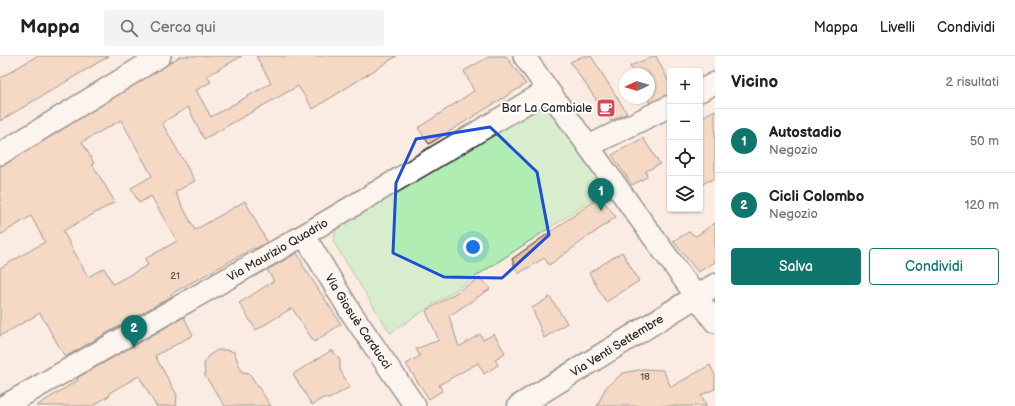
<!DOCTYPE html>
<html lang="it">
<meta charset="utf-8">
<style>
:root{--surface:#fff;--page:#f2f2f2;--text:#202124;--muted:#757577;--line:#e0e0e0;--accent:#0f766e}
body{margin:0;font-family:"Balsamiq Sans",sans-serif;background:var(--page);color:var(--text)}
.controls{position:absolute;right:12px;top:12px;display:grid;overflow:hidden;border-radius:4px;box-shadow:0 1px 3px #0004}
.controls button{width:36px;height:36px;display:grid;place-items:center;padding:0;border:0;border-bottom:1px solid var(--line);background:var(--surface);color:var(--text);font:20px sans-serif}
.compass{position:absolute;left:619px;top:12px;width:36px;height:36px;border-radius:50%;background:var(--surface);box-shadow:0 1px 3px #0004;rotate:266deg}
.you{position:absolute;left:473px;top:191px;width:14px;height:14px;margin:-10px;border:3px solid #fff;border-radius:50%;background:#1a73e8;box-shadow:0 0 0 6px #1a73e833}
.badge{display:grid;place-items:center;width:26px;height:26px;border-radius:50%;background:var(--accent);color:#fff;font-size:13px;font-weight:700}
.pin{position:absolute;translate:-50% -33px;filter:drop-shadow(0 1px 2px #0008)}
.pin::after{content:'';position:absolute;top:21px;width:14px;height:12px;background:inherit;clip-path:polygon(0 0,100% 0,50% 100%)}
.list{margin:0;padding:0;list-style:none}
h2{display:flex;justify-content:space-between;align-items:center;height:52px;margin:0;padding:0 16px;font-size:17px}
h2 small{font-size:13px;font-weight:400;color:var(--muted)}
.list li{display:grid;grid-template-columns:26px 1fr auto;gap:12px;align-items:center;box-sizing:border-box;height:64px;padding:0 16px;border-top:1px solid var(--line)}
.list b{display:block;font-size:15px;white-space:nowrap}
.list p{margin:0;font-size:13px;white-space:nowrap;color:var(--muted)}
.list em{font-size:13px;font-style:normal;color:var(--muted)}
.actions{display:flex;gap:8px;padding:12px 16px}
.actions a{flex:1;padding:9px 0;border:1px solid var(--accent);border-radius:4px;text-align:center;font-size:14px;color:var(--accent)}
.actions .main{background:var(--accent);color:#fff}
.icon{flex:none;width:22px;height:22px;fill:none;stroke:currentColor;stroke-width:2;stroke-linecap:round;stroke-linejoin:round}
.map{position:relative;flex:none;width:715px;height:350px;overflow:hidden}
header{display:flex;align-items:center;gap:24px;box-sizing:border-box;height:56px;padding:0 20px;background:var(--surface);border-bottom:1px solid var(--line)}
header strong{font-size:19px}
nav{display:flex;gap:22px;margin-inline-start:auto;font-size:14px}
.search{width:280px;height:36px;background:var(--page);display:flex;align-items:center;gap:10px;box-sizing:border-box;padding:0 14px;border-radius:4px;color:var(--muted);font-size:15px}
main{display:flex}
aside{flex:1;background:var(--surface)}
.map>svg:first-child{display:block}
</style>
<header>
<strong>Mappa</strong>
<div class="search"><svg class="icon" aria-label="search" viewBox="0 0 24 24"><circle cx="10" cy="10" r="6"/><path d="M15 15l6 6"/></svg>Cerca qui</div>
<nav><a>Mappa</a><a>Livelli</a><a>Condividi</a></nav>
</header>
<main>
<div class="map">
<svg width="715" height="350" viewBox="0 0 715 350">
<rect width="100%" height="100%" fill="#faece2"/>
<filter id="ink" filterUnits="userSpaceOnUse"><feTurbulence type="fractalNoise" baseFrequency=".025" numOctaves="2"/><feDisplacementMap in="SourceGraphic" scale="8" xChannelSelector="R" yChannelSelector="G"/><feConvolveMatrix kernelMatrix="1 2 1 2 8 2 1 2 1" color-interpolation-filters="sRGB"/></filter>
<g filter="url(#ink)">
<!-- green -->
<path fill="#b0edb3" stroke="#6e8c6f" d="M536,47l16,3 49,72 -10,7 7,11 -208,137 -57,-92 4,-13z"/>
<!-- building -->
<path fill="#f0c1a0" stroke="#2b2b2b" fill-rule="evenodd" d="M37,0h72l-109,65v-43z
M181,0h61l-35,20 4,6 -15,8 15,27 60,-34 -15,-27h141l-84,53 -15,-23 -94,53 -16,-32 -26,16 33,58 -20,11 20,38 50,-29 22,41 -12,7 -1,-1 -83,46 1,2 -107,61 -25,-44 -40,23v-68l45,-26 -14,-26 -31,19v-69l6,-2zM121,64l31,56 -21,12 8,15 12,-7 26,45 -32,18 3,6 -35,19 -9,-16 -16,9 -25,-46 52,-29 -23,-38 2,-1 -12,-21z
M490,0h16l20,28 -97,60 -11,-16 56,-37 -10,-20z
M583,0h8l36,57 -16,8 -41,-59z
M654,0h2l14,28v10l-20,9 -3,-5h2v-24h-15l-4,-8z
M715,54v68l-15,7v-67z
M643,82l17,26 -14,7 1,6 -15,8 -20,-30z
M600,141l16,20 -67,48 -5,-7 -26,16 -6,-15z
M715,167v39l-17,10 -25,-31 16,-9 7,4z
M622,196l17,29 -33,21 -17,-29z
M297,197l6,11h-1l39,60 -27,18 -22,-34 -36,22 -17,-27 35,-22 -7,-11z
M480,222l10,11 -41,27 10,31 21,-13 3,6 11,-6 11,19 -10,6 3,6 -14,9 -6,-11 -39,22 3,6 -13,8 -23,-35 14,-8 -4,-7 23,-9 -13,-29z
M550,241l17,26 -23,15 -12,-30z
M184,261l9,18 -38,21 22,39 -1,11h-20l-17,-30 -30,17 1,2 -17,11h-57l42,-26 -1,-2z
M217,294h11l6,2 8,20 7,1 22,33h-46l-20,-30 -1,-12 3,-7z
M332,294l8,10v10l10,17 -21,12 -6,-1 -11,7 -19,-31z
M710,309l5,10v14l-14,6 6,11h-110l9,-19 17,-14 21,-4 19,1 8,17z"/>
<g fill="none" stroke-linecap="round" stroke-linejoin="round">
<defs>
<g id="minor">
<path d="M524,0l111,156 80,110"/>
<path d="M700,35l15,-8"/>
<path d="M589,90l81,-40"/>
<path d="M0,98l160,-98"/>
<path id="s1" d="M304,179l46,76 65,95"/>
<path id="s2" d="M4,350l300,-171 244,-145"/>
</g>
<g id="tertiary">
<path id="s3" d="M519,350l196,-121"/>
</g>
</defs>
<!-- minor casing -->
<use href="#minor" stroke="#2b2b2b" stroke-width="24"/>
<!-- tertiary casing -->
<use href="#tertiary" stroke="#2b2b2b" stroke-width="25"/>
<!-- minor -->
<use href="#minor" stroke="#fff" stroke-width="21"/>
<!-- tertiary -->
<use href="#tertiary" stroke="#fff" stroke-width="22"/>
</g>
</g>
<!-- marked area -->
<path d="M0 0H715V350H0ZM490,71l47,45 12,63 -47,43 -58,-1 -51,-24 3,-70 20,-44z" fill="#faece2" fill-opacity=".55" fill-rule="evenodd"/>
<path fill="none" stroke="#1d4ed8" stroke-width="3" stroke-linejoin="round" d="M490,71l47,45 12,63 -47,43 -58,-1 -51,-24 3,-70 20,-44z"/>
<!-- icons -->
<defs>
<symbol id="cafe-square" viewBox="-11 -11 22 22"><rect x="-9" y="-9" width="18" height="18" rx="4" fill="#d1495b" stroke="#fff"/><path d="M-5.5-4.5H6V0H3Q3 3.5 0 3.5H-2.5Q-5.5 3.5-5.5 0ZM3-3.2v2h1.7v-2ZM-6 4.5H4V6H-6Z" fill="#fff"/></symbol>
</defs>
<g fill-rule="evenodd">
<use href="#cafe-square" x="595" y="41" width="22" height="22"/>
</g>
<g text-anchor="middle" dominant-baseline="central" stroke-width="4" stroke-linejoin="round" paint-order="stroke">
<!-- number labels -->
<g font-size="10" fill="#5c5048">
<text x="175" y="220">21</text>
<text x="645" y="321">18</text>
</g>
<!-- poi labels -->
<g font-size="12" fill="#2b2b2b" stroke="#fff" text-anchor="end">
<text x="592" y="52">Bar La Cambiale</text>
</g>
<!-- street labels -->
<g font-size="12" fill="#2b2b2b" stroke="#fff">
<text stroke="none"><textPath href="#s2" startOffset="315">Via Maurizio Quadrio</textPath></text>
<text stroke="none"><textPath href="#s1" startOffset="102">Via Giosuè Carducci</textPath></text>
<text stroke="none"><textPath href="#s3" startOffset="115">Via Venti Settembre</textPath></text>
</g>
</g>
</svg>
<div class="controls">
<button>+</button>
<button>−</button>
<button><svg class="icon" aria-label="locate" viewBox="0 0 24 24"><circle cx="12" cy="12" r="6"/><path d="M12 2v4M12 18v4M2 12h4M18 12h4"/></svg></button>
<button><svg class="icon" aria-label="layers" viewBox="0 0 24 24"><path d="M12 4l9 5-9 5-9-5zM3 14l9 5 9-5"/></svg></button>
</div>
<svg class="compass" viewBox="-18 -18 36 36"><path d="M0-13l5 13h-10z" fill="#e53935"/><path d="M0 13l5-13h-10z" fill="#757577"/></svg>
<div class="you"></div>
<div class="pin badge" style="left:601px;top:155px">1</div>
<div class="pin badge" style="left:134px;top:292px">2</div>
</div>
<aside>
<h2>Vicino<small>2 risultati</small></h2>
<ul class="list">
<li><span class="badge">1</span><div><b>Autostadio</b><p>Negozio</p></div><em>50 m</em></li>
<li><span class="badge">2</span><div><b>Cicli Colombo</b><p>Negozio</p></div><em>120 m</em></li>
</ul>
<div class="actions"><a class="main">Salva</a><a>Condividi</a></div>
</aside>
</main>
